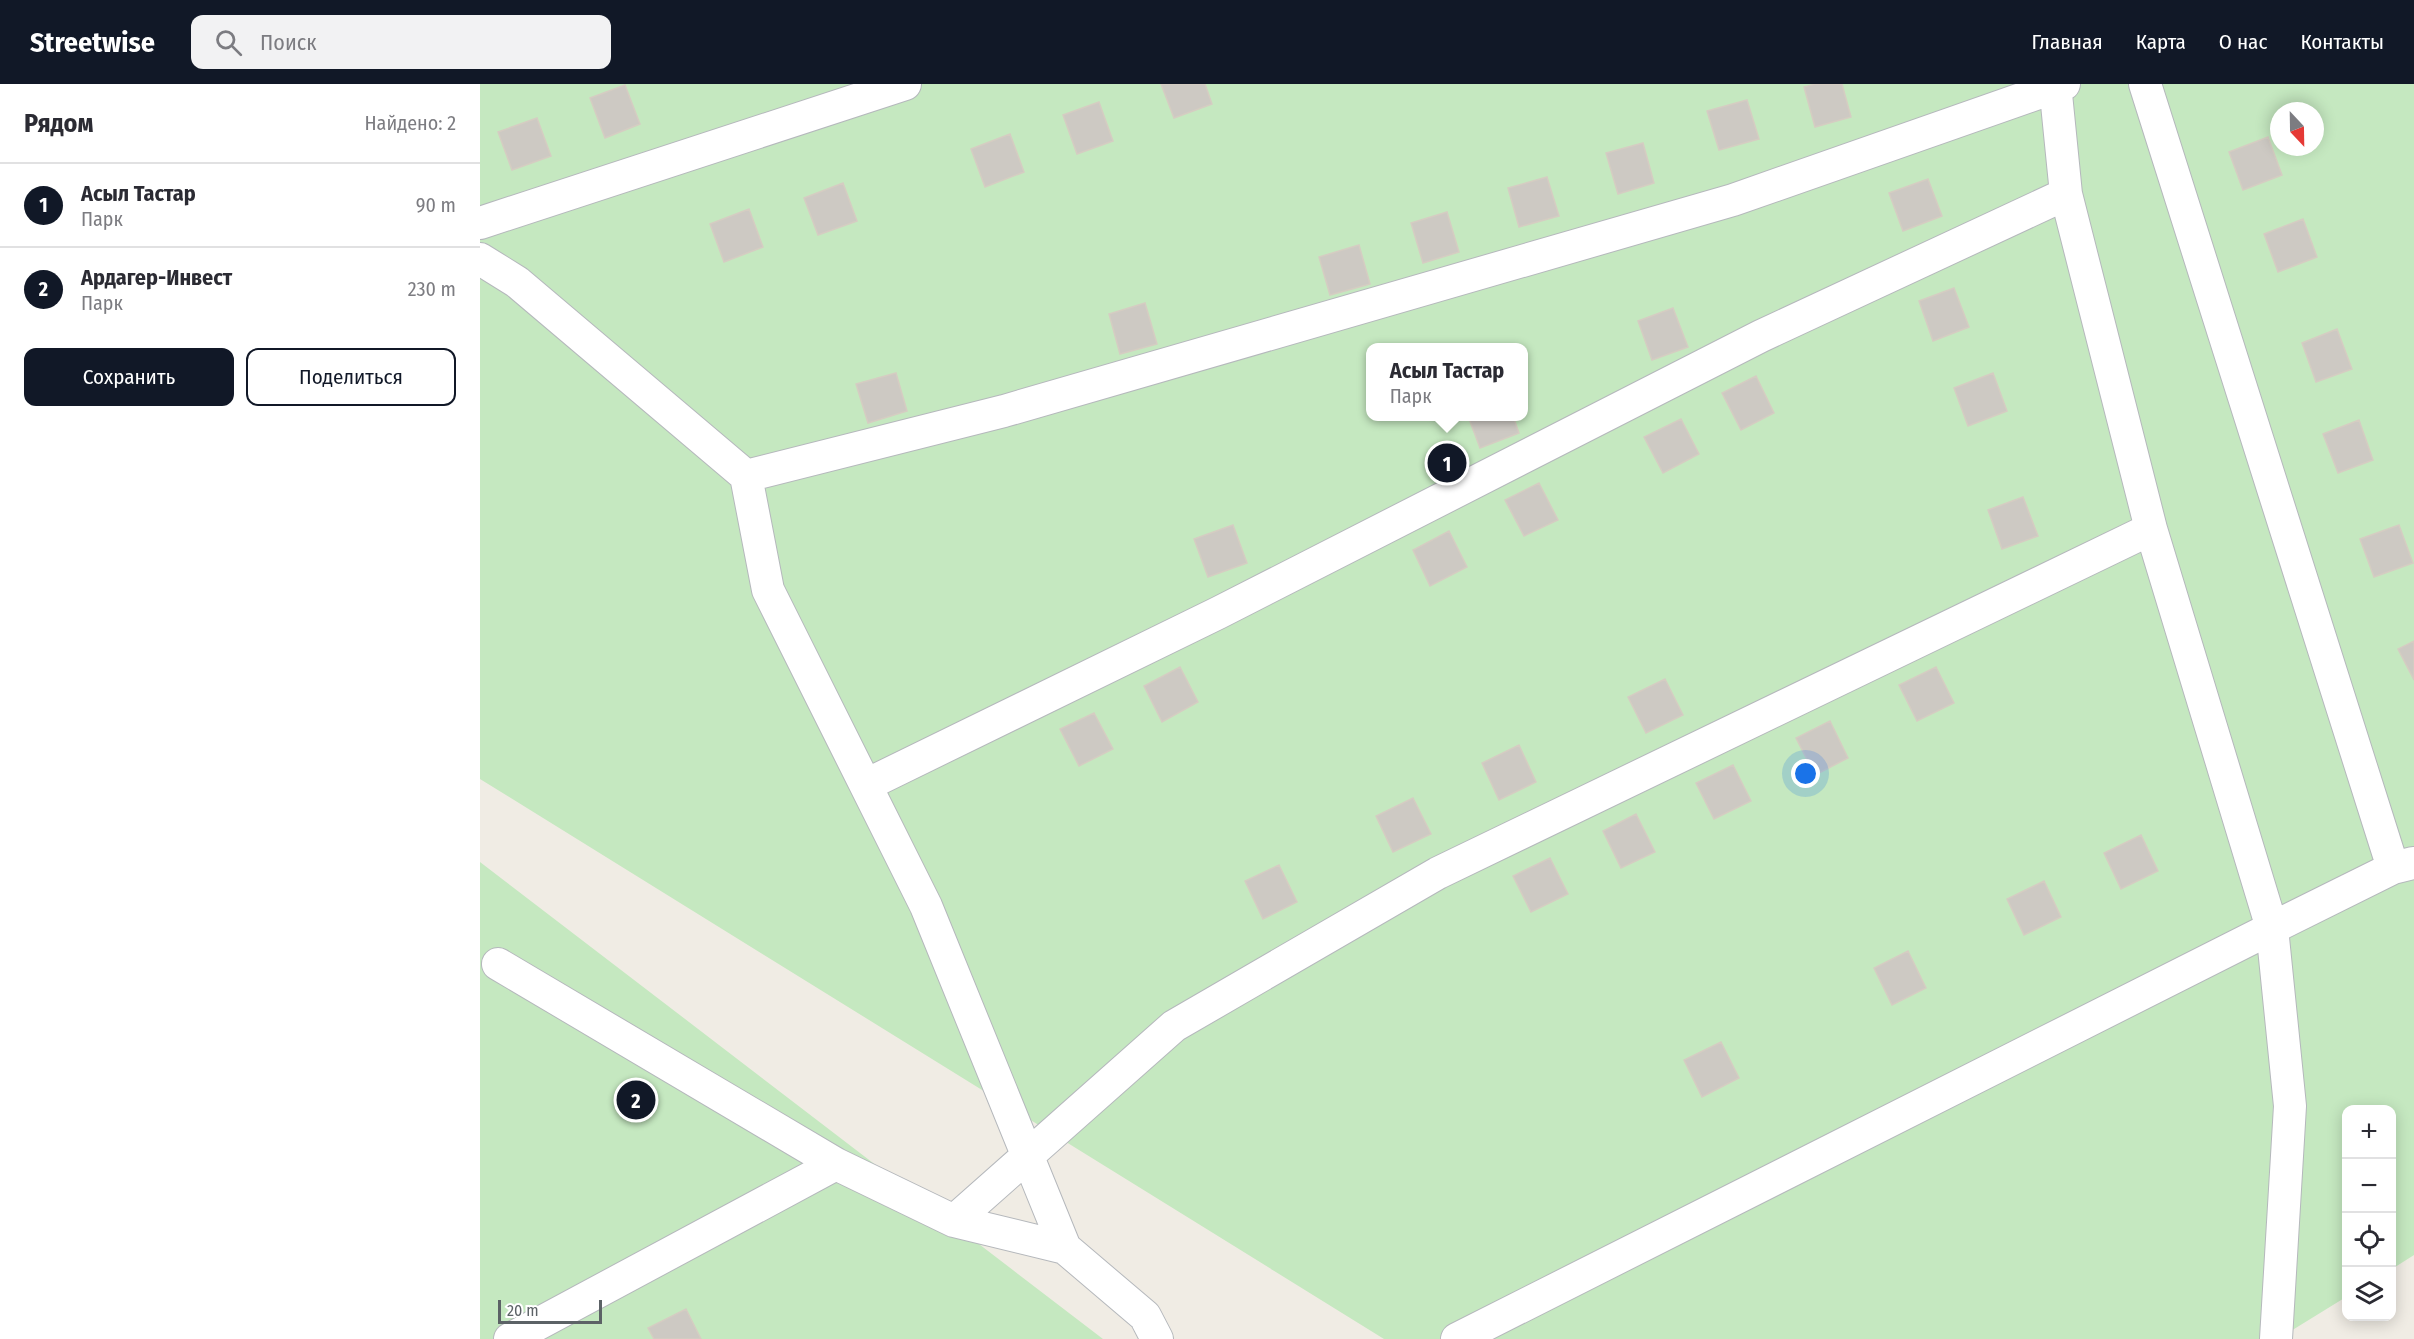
<!DOCTYPE html>
<html lang="ru">
<meta charset="utf-8">
<style>
:root{--surface:#fff;--page:#f2f2f3;--text:#2b2b33;--muted:#7c7c81;--line:#e1e1e2;--accent:#111827}
body{margin:0;font-family:"Fira Sans Condensed",sans-serif;background:var(--page);color:var(--text)}
.controls{position:absolute;right:18px;bottom:18px;display:grid;overflow:hidden;border-radius:12px;box-shadow:0 3px 15px #0003}
.controls button{width:54px;height:54px;display:grid;place-items:center;padding:0;border:0;border-bottom:2px solid var(--line);background:var(--surface);color:var(--text);font:30px sans-serif}
.compass{position:absolute;left:1790px;top:18px;width:54px;height:54px;border-radius:50%;background:var(--surface);box-shadow:0 3px 15px #0003;rotate:158deg}
.scale{position:absolute;left:18px;bottom:15px;width:104px;box-sizing:border-box;padding-left:6px;border:3px solid #5c6266;border-top:0;font-size:16px;line-height:21px;white-space:nowrap;color:#5c6266;-webkit-text-stroke:4px #fff;paint-order:stroke}
.you{position:absolute;left:1326px;top:690px;width:21px;height:21px;margin:-15px;border:4px solid #fff;border-radius:50%;background:#1a73e8;box-shadow:0 0 0 9px #1a73e833}
.badge{display:grid;place-items:center;width:39px;height:39px;border-radius:50%;background:var(--accent);color:#fff;font-size:20px;font-weight:700}
.pin{position:absolute;translate:-50% -50%;border:3px solid #fff;box-shadow:0 2px 6px #0006}
.popup{position:absolute;left:886px;top:259px;width:162px;height:78px;box-sizing:border-box;display:grid;place-content:center;border-radius:12px;background:var(--surface);filter:drop-shadow(0 2px 4px #0005);font-size:20px;white-space:nowrap;color:var(--muted)}
.popup b{font-size:22px;color:var(--text)}
.popup::after{content:'';position:absolute;left:50%;top:100%;margin-left:-12px;border:12px solid transparent;border-top-color:var(--surface)}
.list{margin:0;padding:0;list-style:none}
h2{display:flex;justify-content:space-between;align-items:center;height:78px;margin:0;padding:0 24px;font-size:26px}
h2 small{font-size:20px;font-weight:400;color:var(--muted)}
.list li{display:grid;grid-template-columns:39px 1fr auto;gap:18px;align-items:center;box-sizing:border-box;height:84px;padding:0 24px;border-top:2px solid var(--line)}
.list b{display:block;font-size:22px;white-space:nowrap}
.list p{margin:0;font-size:20px;white-space:nowrap;color:var(--muted)}
.list em{font-size:20px;font-style:normal;color:var(--muted)}
.actions{display:flex;gap:12px;padding:18px 24px}
.actions a{flex:1;padding:14px 0;border:2px solid var(--accent);border-radius:12px;text-align:center;font-size:21px;color:var(--accent)}
.actions .main{background:var(--accent);color:#fff}
.icon{flex:none;width:33px;height:33px;fill:none;stroke:currentColor;stroke-width:2;stroke-linecap:round;stroke-linejoin:round}
.map{position:relative;flex:none;width:1934px;height:1255px;overflow:hidden}
header{display:flex;align-items:center;gap:36px;box-sizing:border-box;height:84px;padding:0 30px;background:var(--accent);color:#fff}
header strong{font-size:28px}
nav{display:flex;gap:33px;margin-inline-start:auto;font-size:21px}
.search{width:420px;height:54px;background:var(--page);display:flex;align-items:center;gap:15px;box-sizing:border-box;padding:0 21px;border-radius:12px;color:var(--muted);font-size:22px}
main{display:flex}
aside{flex:1;background:var(--surface)}
.map>svg:first-child{display:block}
</style>
<header>
<strong>Streetwise</strong>
<div class="search"><svg class="icon" aria-label="search" viewBox="0 0 24 24"><circle cx="10" cy="10" r="6"/><path d="M15 15l6 6"/></svg>Поиск</div>
<nav><a>Главная</a><a>Карта</a><a>О нас</a><a>Контакты</a></nav>
</header>
<main>
<aside>
<h2>Рядом<small>Найдено: 2</small></h2>
<ul class="list">
<li><span class="badge">1</span><div><b>Асыл Тастар</b><p>Парк</p></div><em>90 m</em></li>
<li><span class="badge">2</span><div><b>Ардагер-Инвест</b><p>Парк</p></div><em>230 m</em></li>
</ul>
<div class="actions"><a class="main">Сохранить</a><a>Поделиться</a></div>
</aside>
<div class="map">
<svg width="1934" height="1255" viewBox="0 0 1934 1255">
<rect width="100%" height="100%" fill="#f0ece4"/>
<!-- green -->
<path fill="#c5e8c0" fill-rule="evenodd" d="M0,0h1934v1171l-22,14v-159h-46v187l-68,42h-894l-904,-560zM1799,27h36v36h-36zM890,264h154v68h-154z
M0,778l623,477h-623z"/>
<!-- building -->
<path fill="#cdc9c3" stroke="#d5cdc2" stroke-width="1.5" d="M681,0h44l7,20 -38,14z
M1335,0h27l9,33 -36,10 -11,-40z
M145,1l15,39 -35,14 -15,-40z
M1267,16l12,39 -40,11 -12,-39z
M619,18l14,39 -36,13 -14,-39z
M57,34l14,38 -39,14 -14,-38z
M530,50l14,38 -39,15 -14,-38z
M1788,53l14,38 -39,15 -14,-38z
M1163,59l11,40 -36,11 -12,-41z
M1067,93l12,39 -40,11 -11,-39z
M1448,95l14,37 -39,15 -14,-38z
M363,99l14,38 -39,14 -14,-37z
M269,125l14,38 -39,15 -14,-38z
M967,128l12,40 -36,11 -12,-40z
M1823,135l14,38 -39,15 -14,-38z
M879,161l11,39 -40,11 -11,-38z
M1474,204l15,39 -36,14 -14,-40z
M665,219l12,41 -37,10 -11,-40z
M1193,224l15,39 -36,13 -14,-39z
M1857,245l15,40 -36,13 -14,-39z
M416,289l11,38 -39,12 -12,-39z
M1513,289l14,38 -39,15 -14,-38z
M1276,292l18,37 -33,17 -19,-37z
M988,332h45l6,17 -39,15z
M1201,335l18,35 -36,19 -19,-36z
M1879,336l14,40 -35,13 -15,-39z
M1059,399l19,37 -34,16 -19,-36z
M1543,413l15,39 -36,13 -14,-39z
M753,441l14,38 -39,14 -14,-38z
M1919,441l14,38 -39,14 -14,-38z
M969,447l18,36 -37,19 -17,-36z
M1934,557v39l-16,-31z
M700,583l18,35 -36,20 -18,-36z
M1456,583l18,36 -37,18 -18,-36z
M1185,595l18,36 -37,18 -18,-36z
M614,629l19,36 -34,17 -19,-37z
M1350,637l18,37 -33,17 -19,-37z
M1039,661l17,37 -37,18 -17,-37z
M1253,681l18,36 -37,18 -18,-36z
M933,714l18,36 -38,18 -17,-36z
M1156,730l19,38 -34,16 -18,-37z
M1661,751l17,36 -37,18 -17,-36z
M1070,774l18,36 -37,18 -18,-36z
M799,781l18,37 -34,17 -18,-38z
M1564,797l17,36 -37,18 -17,-36z
M1428,867l18,37 -34,17 -18,-37z
M1241,958l18,36 -37,19 -18,-37z
M206,1225l15,30h-47l-6,-11z"/>
<g fill="none" stroke-linecap="round" stroke-linejoin="round">
<defs>
<path id="street" d="M1665,0l248,784
M0,139l425,-139
M0,175l37,23 229,194 258,-65 729,-211 331,-116
M266,392l22,114 158,316 139,342
M386,701l352,-172 543,-277 305,-142
M18,880l338,200 118,57 111,27 80,68 12,23
M474,1137l220,-195 264,-153 713,-344
M30,1255l326,-175
M977,1255l815,-411 -121,-399 -85,-335 -11,-110
M1796,1255l14,-233 -18,-178 121,-60 20,-5"/>
</defs>
<!-- street casing -->
<use href="#street" stroke="#b5b8bc" stroke-width="34"/>
<!-- street -->
<use href="#street" stroke="#fff" stroke-width="32"/>
</g>
</svg>
<div class="controls">
<button>+</button>
<button>−</button>
<button><svg class="icon" aria-label="locate" viewBox="0 0 24 24"><circle cx="12" cy="12" r="6"/><path d="M12 2v4M12 18v4M2 12h4M18 12h4"/></svg></button>
<button><svg class="icon" aria-label="layers" viewBox="0 0 24 24"><path d="M12 4l9 5-9 5-9-5zM3 14l9 5 9-5"/></svg></button>
</div>
<svg class="compass" viewBox="-18 -18 36 36"><path d="M0-13l5 13h-10z" fill="#e53935"/><path d="M0 13l5-13h-10z" fill="#7c7c81"/></svg>
<div class="scale">20 m</div>
<div class="you"></div>
<div class="pin badge" style="left:967px;top:379px">1</div>
<div class="popup"><b>Асыл Тастар</b>Парк</div>
<div class="pin badge" style="left:156px;top:1016px">2</div>
</div>
</main>
